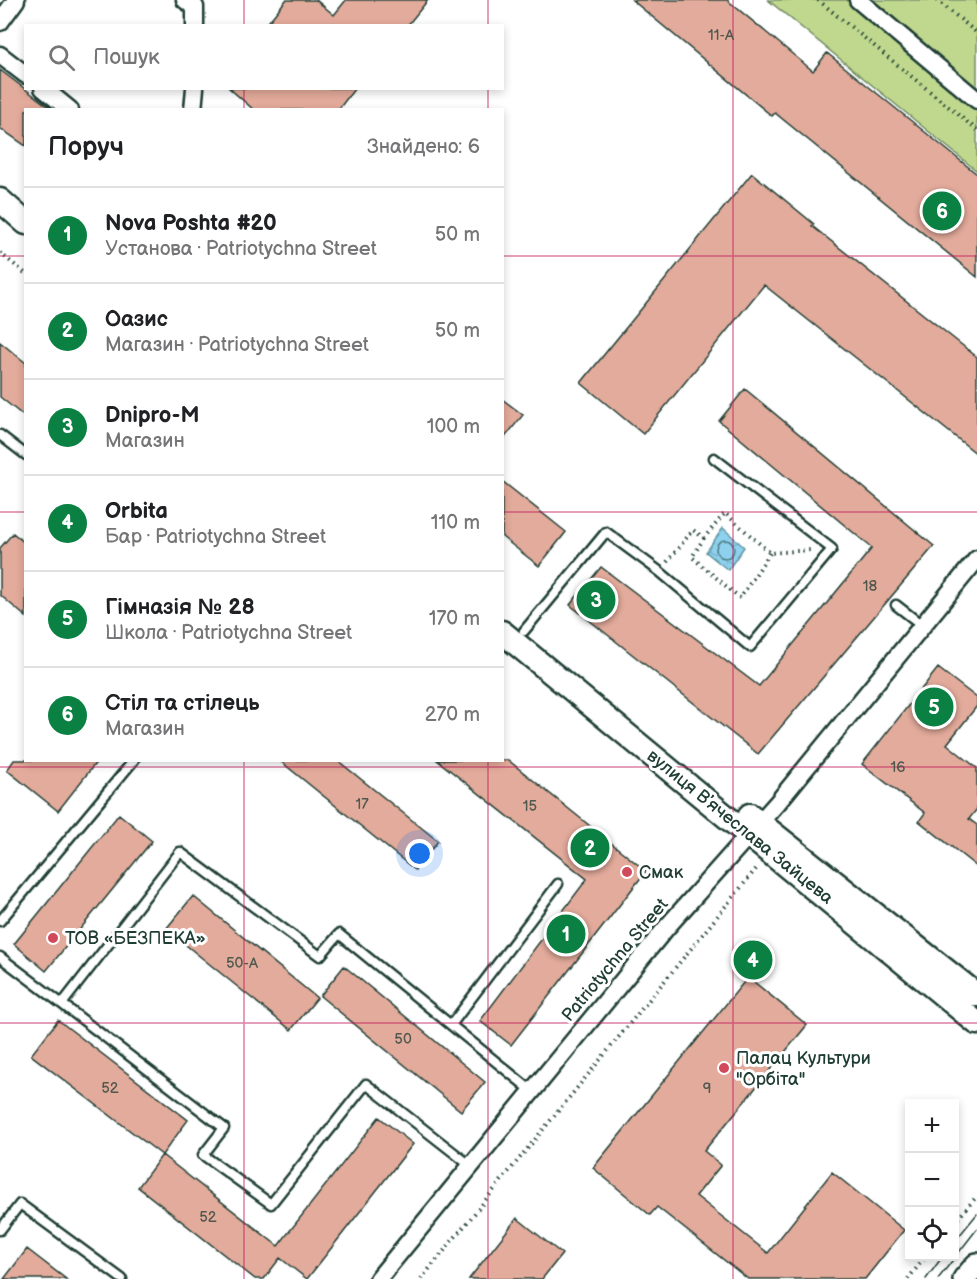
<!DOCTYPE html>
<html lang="uk">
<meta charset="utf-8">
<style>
:root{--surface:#fff;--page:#f6f6f6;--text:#202124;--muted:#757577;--line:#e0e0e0;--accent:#0b8043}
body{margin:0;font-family:"Balsamiq Sans",sans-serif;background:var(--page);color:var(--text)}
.controls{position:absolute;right:18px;bottom:18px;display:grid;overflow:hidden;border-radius:0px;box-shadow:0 3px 9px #0003}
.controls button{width:54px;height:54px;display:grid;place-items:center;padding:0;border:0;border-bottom:2px solid var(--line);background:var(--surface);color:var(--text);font:30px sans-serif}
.you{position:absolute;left:420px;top:854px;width:21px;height:21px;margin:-15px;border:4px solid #fff;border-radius:50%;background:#1a73e8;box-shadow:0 0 0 9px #1a73e833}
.badge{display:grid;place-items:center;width:39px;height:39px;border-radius:50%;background:var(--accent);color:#fff;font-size:20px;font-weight:700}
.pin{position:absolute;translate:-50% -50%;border:3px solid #fff;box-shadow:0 2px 6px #0006}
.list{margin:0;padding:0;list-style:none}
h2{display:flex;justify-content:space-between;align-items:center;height:78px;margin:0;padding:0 24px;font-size:26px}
h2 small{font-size:20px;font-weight:400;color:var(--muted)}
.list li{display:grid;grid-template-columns:39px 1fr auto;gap:18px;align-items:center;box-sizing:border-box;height:96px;padding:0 24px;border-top:2px solid var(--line)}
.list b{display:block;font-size:22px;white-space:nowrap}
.list p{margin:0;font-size:20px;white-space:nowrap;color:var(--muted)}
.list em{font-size:20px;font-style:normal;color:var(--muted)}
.icon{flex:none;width:33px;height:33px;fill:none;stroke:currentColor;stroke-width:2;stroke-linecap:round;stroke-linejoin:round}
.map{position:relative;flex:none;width:977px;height:1279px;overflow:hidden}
.search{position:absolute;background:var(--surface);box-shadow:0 3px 9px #0003;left:24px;top:24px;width:480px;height:66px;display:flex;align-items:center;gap:15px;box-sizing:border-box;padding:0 21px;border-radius:0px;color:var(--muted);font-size:22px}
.panel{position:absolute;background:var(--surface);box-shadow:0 3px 9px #0003;left:24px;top:108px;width:480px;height:654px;border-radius:0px}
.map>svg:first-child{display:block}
</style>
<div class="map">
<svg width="977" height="1279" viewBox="0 0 977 1279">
<defs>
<pattern id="water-ripples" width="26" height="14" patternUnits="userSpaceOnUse" patternTransform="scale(1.5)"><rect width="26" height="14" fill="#8dd1ee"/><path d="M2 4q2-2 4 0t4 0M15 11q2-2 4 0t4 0" fill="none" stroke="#79b4cd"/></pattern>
</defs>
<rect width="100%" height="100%" fill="#fff"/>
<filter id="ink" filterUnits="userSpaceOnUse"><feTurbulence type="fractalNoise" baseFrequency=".0167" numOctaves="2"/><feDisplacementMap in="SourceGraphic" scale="12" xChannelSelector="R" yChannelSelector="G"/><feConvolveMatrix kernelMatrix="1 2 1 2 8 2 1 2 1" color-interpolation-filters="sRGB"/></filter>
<g filter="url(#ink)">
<!-- park -->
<path fill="#c0d88e" stroke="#708a61" stroke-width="1.5" d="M768,0h209v171z"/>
<!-- water -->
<path fill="url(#water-ripples)" stroke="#6196a4" stroke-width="1.5" d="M723,528l21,19 -16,23 -22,-18z"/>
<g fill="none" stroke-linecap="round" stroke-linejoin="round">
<!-- shore -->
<path stroke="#4b787e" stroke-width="1.5" d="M716 549a9 9 0 1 1 18 0a9 9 0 1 1-18 0Z"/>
</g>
<!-- building -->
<path fill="#e3ab9b" stroke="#1f3d34" stroke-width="1.5" d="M286,0h30l18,15 12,-15h82l-21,26h-142z
M632,0h95l86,71 14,-18 150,121v103l-202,-164 -3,3z
M0,70l53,40h-27v36l-26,-18z
M229,88h126l-17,22h-84z
M752,173l62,51 -2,2 165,131v97l-213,-169 -121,149 -62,-51z
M0,342l26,21v55l-26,-21z
M745,389l189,157 -176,208 -188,-149 31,-38 158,119 113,-138 -153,-127z
M502,399l21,16 -21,26z
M502,481l64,51 -27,34 -37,-29z
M13,533l13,11v73l-26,-22v-47z
M938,668l39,30v8l-30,38 30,24v41l-8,10 8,6v42l-58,-46 6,-8 -63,-49z
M14,760h84l-40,51 -51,-41z
M279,760h58l101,81 -23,29z
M437,760h71l138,111 -135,174 -31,-24 107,-142z
M119,814l33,27 -106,130 -32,-27z
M193,896l124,102 -26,32 -125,-101z
M344,966l141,116 -24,29 -141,-115z
M748,977l59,48 -103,126 17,14 -25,31 72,57 64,-81 72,58 -39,49h-117l-91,-72 -7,8 -57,-47z
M58,1020l130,100 -26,35 -131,-100z
M379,1117l34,27 -106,135 -27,-21 -16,21h-9l-117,-92 24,-32 116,91z
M517,1218l45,36 -20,25h-73z
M27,1249l39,30h-62z"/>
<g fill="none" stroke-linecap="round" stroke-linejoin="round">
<defs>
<path id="service" d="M0,435l26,20
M896,605l27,21
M524,631l82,-99 53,39 91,76 82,-98 -118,-91
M0,921l134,-161
M0,957l62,47 118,-152 140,104 19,-22 193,157
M62,1004l162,124 -21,27 68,49 95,-120 105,82
M451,1025l107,-141
M0,1230l20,-26 102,75"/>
<path id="minor" d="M185,0l10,7v19
M858,0l119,100
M0,22l16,-22
M0,55l26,20
M43,88l27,22
M193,110l2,-22
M378,1279l288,-351 112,-126 199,-243"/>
<path id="tertiary" d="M964,1279l13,-15"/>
<path id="secondary" d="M0,200l26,23
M502,632l475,391
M750,815l227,180"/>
</defs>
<!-- service casing -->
<use href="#service" stroke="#1f3d34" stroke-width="13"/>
<!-- minor casing -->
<use href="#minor" stroke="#1f3d34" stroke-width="21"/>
<!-- tertiary casing -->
<use href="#tertiary" stroke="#1f3d34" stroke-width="26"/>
<!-- secondary casing -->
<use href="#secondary" stroke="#1f3d34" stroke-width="27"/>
<!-- path -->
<path stroke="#1f3d34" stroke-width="4" stroke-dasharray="1.5 4.5" stroke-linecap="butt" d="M818,0l159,130
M937,0l40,33
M0,253l26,21
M704,538l-12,19 48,41 30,-45
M667,562l26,-32 11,8 21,-25 45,40 40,-3
M954,1223l23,-27
M421,1279l335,-410
M908,1279l18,-23"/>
<!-- service -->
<use href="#service" stroke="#fff" stroke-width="8"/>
<!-- minor -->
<use href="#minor" stroke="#fff" stroke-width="16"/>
<!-- tertiary -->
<use href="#tertiary" stroke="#fff" stroke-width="21"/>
<!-- secondary -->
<use href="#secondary" stroke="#fff" stroke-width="22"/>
<!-- tram -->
<path stroke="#1f3d34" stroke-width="1.5" d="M954,1242l23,-28
M926,1279l17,-23
M938,1279l39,-50"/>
</g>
</g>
<!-- grid -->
<path fill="none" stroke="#c2185b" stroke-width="1.5" stroke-opacity="0.55" d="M244,0v26M488,0v26M733,0v1279M244,88v22M488,88v22M0,256h26M502,256h475M0,512h26M502,512h475M244,760v519M488,760v519M0,767h977M0,1023h977"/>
<!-- markers -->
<g fill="#d1495b" stroke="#fff" stroke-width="2">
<circle cx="627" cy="872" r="6"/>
<circle cx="53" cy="938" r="6"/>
<circle cx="724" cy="1068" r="6"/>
</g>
<g text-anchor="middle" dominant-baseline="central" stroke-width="6" stroke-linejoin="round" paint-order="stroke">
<!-- number labels -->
<g font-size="15" fill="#50584e">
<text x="721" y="35">11-А</text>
<text x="870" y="586">18</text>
<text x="898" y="767">16</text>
<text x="362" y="804">17</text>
<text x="530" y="806">15</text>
<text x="242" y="963">50-А</text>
<text x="403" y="1039">50</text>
<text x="110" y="1088">52</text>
<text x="707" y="1088">9</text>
<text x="208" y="1217">52</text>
</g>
<!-- street labels -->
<g font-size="18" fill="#1f3d34" stroke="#fff">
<text transform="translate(740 827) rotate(39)">вулиця Вʼячеслава Зайцева</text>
<text transform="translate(615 960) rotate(-50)">Patriotychna Street</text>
</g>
<!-- poi labels -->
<g font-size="18" fill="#1f3d34" stroke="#fff" text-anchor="start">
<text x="639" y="872">Смак</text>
<text x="65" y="938">ТОВ «БЕЗПЕКА»</text>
<text x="736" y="1058">Палац Культури<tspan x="736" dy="21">"Орбіта"</tspan></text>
</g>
</g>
</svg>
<div class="controls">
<button>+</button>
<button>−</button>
<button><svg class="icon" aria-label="locate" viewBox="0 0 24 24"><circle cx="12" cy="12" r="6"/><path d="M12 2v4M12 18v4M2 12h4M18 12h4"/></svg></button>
</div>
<div class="you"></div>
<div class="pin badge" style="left:566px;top:934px">1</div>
<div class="pin badge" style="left:590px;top:848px">2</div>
<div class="pin badge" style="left:596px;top:600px">3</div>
<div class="pin badge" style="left:753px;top:960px">4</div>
<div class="pin badge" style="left:934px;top:707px">5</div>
<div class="pin badge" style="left:942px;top:211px">6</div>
<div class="search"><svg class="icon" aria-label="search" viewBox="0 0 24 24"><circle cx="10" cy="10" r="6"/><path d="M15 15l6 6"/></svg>Пошук</div>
<section class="panel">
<h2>Поруч<small>Знайдено: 6</small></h2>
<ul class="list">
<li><span class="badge">1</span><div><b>Nova Poshta #20</b><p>Установа · Patriotychna Street</p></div><em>50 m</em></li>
<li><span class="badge">2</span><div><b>Оазис</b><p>Магазин · Patriotychna Street</p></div><em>50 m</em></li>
<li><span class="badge">3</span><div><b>Dnipro-M</b><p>Магазин</p></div><em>100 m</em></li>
<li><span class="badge">4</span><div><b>Orbita</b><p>Бар · Patriotychna Street</p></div><em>110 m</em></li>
<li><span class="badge">5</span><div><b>Гімназія № 28</b><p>Школа · Patriotychna Street</p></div><em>170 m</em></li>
<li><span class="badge">6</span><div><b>Стіл та стілець</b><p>Магазин</p></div><em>270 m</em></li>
</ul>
</section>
</div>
